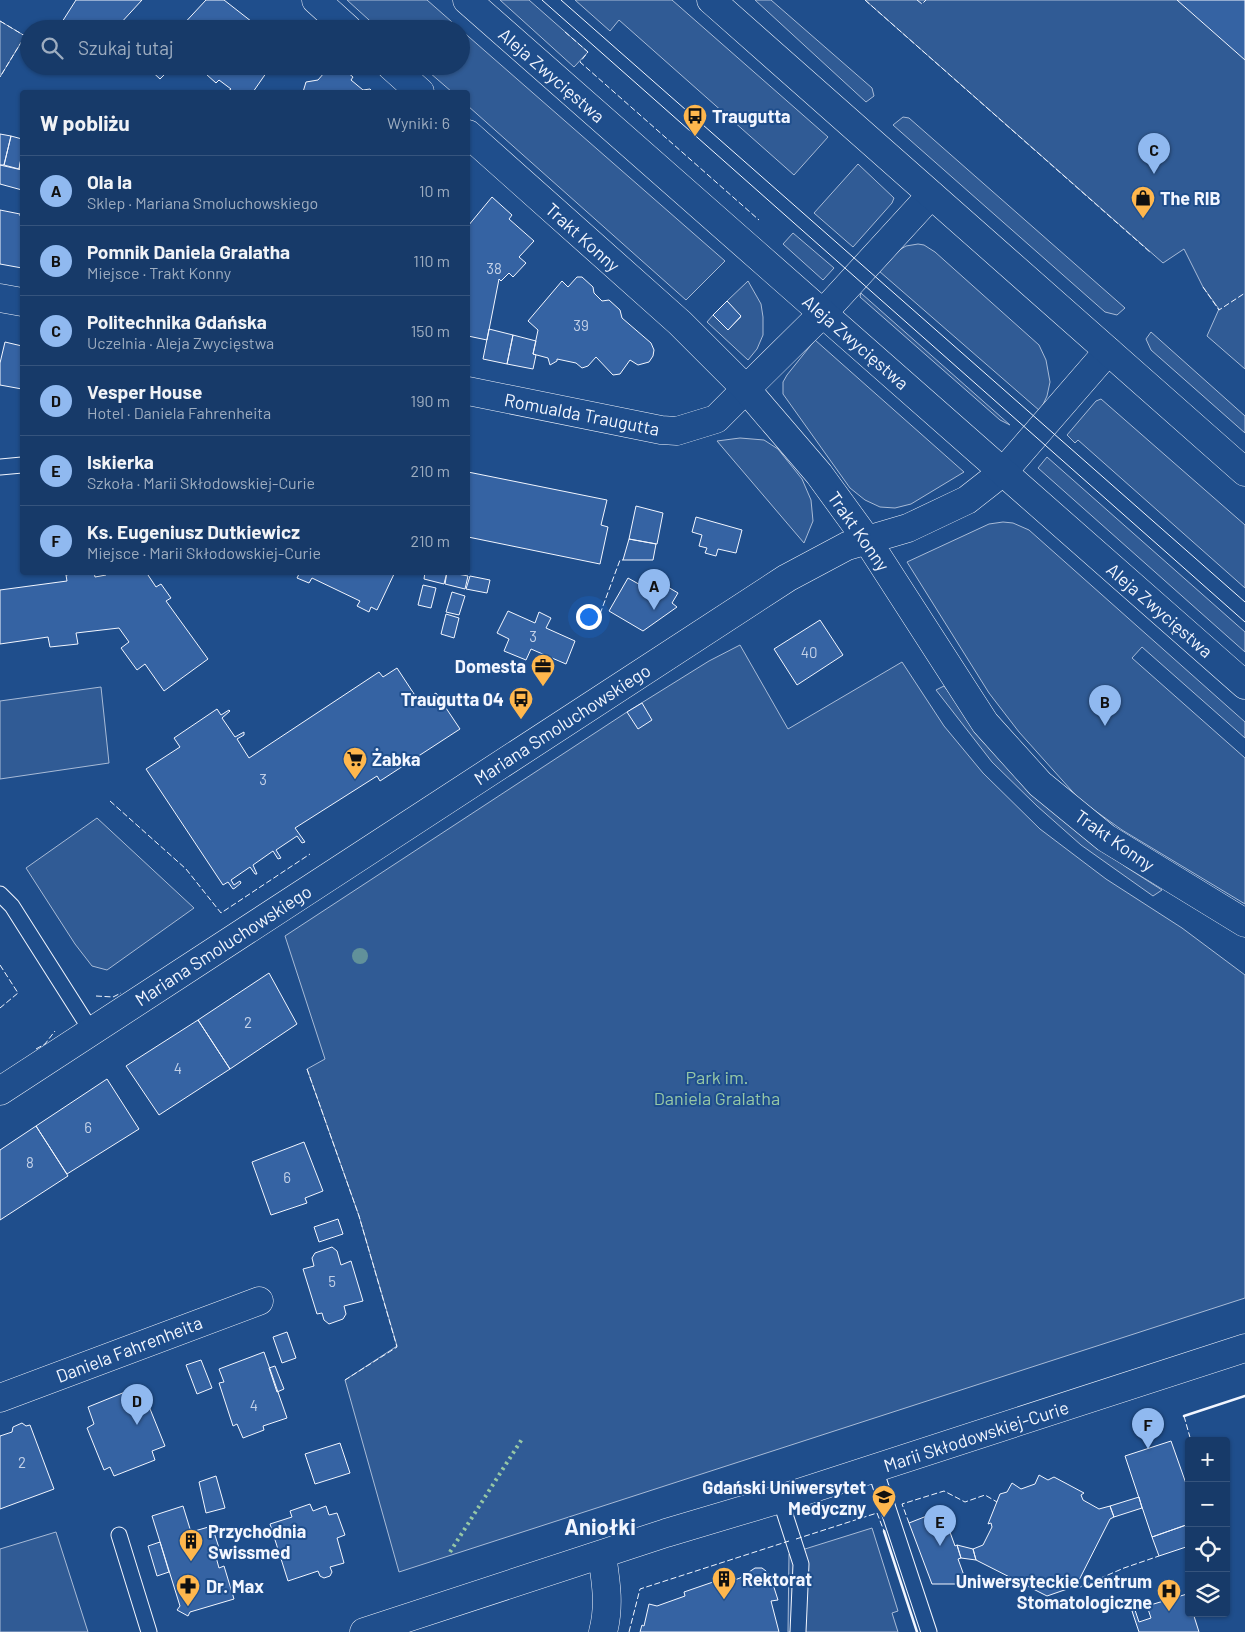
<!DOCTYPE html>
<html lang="pl">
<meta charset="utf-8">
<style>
:root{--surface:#173a69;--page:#20416f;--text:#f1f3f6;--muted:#9eadc0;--line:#36547d;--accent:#90b9f0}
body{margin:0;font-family:Barlow,sans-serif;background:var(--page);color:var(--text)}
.controls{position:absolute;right:15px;bottom:15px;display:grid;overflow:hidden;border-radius:5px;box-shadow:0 1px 4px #0004}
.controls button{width:45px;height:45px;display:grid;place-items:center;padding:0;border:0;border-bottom:1px solid var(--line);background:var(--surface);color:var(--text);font:25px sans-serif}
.you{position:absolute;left:588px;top:616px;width:18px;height:18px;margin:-12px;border:4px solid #fff;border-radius:50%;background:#1a73e8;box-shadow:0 0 0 8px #1a73e833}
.badge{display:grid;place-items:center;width:32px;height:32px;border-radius:50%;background:var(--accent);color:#111;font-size:16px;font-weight:700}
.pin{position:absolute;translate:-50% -41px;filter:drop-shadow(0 1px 2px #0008)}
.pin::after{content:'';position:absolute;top:26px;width:18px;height:15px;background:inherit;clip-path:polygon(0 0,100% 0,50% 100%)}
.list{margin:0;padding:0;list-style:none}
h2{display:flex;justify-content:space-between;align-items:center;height:65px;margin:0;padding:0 20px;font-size:21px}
h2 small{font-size:16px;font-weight:400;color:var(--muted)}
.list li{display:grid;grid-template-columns:32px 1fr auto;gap:15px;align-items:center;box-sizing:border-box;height:70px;padding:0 20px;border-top:1px solid var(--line)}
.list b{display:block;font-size:19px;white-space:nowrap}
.list p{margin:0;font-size:16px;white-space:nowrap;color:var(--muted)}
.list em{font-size:16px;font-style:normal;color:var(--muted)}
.icon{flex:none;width:28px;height:28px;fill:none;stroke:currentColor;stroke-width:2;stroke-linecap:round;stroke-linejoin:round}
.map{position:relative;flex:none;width:1245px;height:1632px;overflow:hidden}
.search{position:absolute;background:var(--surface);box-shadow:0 1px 4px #0004;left:20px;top:20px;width:450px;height:55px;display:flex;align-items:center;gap:12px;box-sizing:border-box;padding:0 18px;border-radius:28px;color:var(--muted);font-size:19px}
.panel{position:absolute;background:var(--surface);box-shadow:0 1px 4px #0004;left:20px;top:90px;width:450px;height:485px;border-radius:5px}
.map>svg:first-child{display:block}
</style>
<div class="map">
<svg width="1245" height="1632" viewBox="0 0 1245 1632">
<rect width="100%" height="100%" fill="#1f4e8c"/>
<!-- built -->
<path fill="#305b95" stroke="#a8bbd7" d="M347,0h80l33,29h-81z
M500,0h29l59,52 -14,15z
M575,0h97l156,137 -34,38 -175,-155 -9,11z
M755,0h16l101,88 2,8 -8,6z
M865,0h380v369l-38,-33 12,-27 -16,-22 -19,-38 -21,14z
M0,21l25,15 -25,41z
M461,30l264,231 -39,39 -218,-194v-14h-16l-30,-26h39z
M903,117l6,1 216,190 -8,7 -12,-3 -212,-187z
M858,164l36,34 -2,5 -39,44 -39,-34z
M793,233l41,35 -11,12 -40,-36z
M918,244l6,1 11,7 104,93 7,15 4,22 -3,14 -7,15 -161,-140 22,-22 5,-3z
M748,281l13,23 2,13v18l-6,14 -9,11 -41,-38 6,-7 15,15 13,-13 -14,-16z
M861,293l1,1 148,131 -10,-5 -140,-123z
M1151,332l94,84v17l-94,-83 -5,-11z
M815,340l149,132 -53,32 -16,4 -15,-1 -15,-7 -15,-12 -67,-94v-12l4,-7z
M1101,399l144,126v63l-167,-148 -3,3 -8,-8 29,-34z
M740,438l24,2 14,9 24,30 9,21 2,21 -9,22 -87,-102z
M1047,457l198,175v20l-207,-184z
M1003,522l10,1 16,7 216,192v16l-103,-91 -10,11 113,100v146l-123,-74 -42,-30 -61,-68 -30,-39 -82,-131 82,-38z
M740,645l48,84 114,-67 42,64 39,47 57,56 66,50 76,49 63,47v323l-846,274 -54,-192 52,-34 -38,-130 -52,-147 18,-10 -40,-123 342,-224 82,-51z
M944,686l54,70 86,80 42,31 36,23 -9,6 -72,-51 -44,-39 -45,-44 -56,-72z
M101,687l8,76 -109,16v-78z
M97,818l97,90 -87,62 -15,-4 -17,-22 -49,-76z
M872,1528l26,83 -6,2 6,19h-110l1,-78z
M56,1532l32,100h-88v-83z"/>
<!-- building -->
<path fill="#3563a3" stroke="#f2f6ff" d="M76,0h66l-23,25 -1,4h-46l-10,-7z
M206,0h18l32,25 1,4h-78z
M1177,0h68v60z
M146,66h35l-7,8 -5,-4 -9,9z
M197,66h74l-18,26h-26l4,-3 -12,-9 -3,3z
M330,66h10l13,11 -2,3 12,10 7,-1 3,3h-70l3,-10 12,-2z
M0,134l11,2 -7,29h-4z
M11,136l11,3v14l-3,16 -15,-4z
M22,153v17l-3,-1z
M0,165l22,5v20l-22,-6z
M492,197l20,18 -3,4 25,22 -15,16 7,6 -13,14 -4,-4 -8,8 -2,-2 -12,61 -19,-4v-110z
M0,210l20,4v2h2v52l-22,-4z
M577,277h5l11,10 1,6 8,8 7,-1 11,10 2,8 29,25 3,7 -1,6 -4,6 -11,3 -8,-5 -10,14 -7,1 -17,-18 -8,9 -6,2 -6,-5 -19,-4v2l-7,4 -2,-7 -15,-4 5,-24 -10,-9 34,-40 6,6z
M727,301l14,15 -13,14 -15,-15z
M489,329l24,6 -6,29 -24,-5z
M513,335l23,6 -3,13 3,1 -3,14 -26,-5z
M5,342l17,4v43l-22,-4v-22z
M468,472l139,28 -6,25 7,2 -8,37 -132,-27z
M636,506l27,7 -6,31 -28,-5z
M696,517l46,13 -6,23 -18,-4 -2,7 -11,-3 2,-5 -8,-2 3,-11 -10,-3z
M629,539l27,5 -3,16h-30z
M82,572h12l1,5 11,-2 -1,-3h41l10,15 5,-3 10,14 -5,3 42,58 -44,32 -19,-27 -8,6 -16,-22 8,-6 -10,-14 -43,5 2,11 -28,3 -2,-10 -48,7v-54l67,-9 -1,-6z
M300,572h95l-18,38 -6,-3 -2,5 -12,-6 3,-5 -48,-23 -3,5 -12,-5z
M425,572h22l-3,12 -20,-5z
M447,572l21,4 -3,13 -20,-5z
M470,576l20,4 -3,13 -21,-4z
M628,578l23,13 5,-11 22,13 -6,10 5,4 -34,24 -34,-20z
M423,585l13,3 -5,20 -13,-3z
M452,592l13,4 -6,19 -13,-3z
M508,611l27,12 4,-11 12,6 -5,10 29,13 -9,23 -35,-15 -5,11 -22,-9 5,-12 -12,-6z
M446,614l13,4 -5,20 -13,-4z
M820,620l23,35 -46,30 -23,-36z
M397,668l23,35 16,-10 24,36 -80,52 -3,-5 -82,52 10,14 -3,1 -5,-7 -21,14 5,8 -3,1 -5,-8 -20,14 4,9h-2l-5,-7 -19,13 3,5 6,-4 1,2 -6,5 -2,1 -5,-7 -5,3 -77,-116 34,-22 -6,-9 43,-29 4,6 8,-5 1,1 -8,7 13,19 9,-5v3l-7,4 12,19 130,-86 4,5z
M642,703l10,17 -14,9 -11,-17z
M269,973l28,51 -67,45 -32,-49z
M198,1020l32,49 -71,46 -33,-49z
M107,1079l32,50 -72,45 -31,-48z
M36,1126l32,50 -68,44v-70z
M304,1142l19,49 -18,7 2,5 -36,12 -19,-53z
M338,1219l5,15 -24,8 -5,-15z
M332,1247l5,4 4,14 10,-4 12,40 -19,5 2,8 -3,5 -14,5 -5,-4 -2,-7 -5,1 -14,-45 11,-3 -2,-8 3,-5z
M287,1332l9,26 -14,5 -9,-26z
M264,1352l23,66 -24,8 1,4 -21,8 -6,-14 -4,2 -14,-43 5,-1 -5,-13z
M201,1360l11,28 -15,6 -11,-29z
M275,1366l9,23 -7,3 -8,-24z
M130,1390l6,14 10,-5 19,47 -13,5 3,9 -41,16 -4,-9 -6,3 -17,-42 7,-4 -6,-17z
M22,1423l4,3 4,-1 24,64 -54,20v-73l12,-4 1,-5z
M1171,1441l18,51v32l-37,13 -27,-81z
M340,1443l10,30 -35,11 -10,-30z
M1039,1475l9,5 6,-3 30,16 -3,2 2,5 16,9 11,-3 4,11 -4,2 -34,67 -29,10 -71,-36 -3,-11 10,-4 9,-18 -1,-4 -3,1 12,-30 7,-2 5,-9 9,6 14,-5z
M216,1476l9,32 -19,5 -7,-31z
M1139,1497l3,11 -28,9 -4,-11z
M310,1504l3,7 13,-5 3,9 8,-2 8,22 -8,3 7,25 -14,4 2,5 -2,4 -6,2 -4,-2 -2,-5 -30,10 -18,-57 22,-7 -2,-6z
M183,1506l8,26 21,-6 8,25 -4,6 3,11 5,-2 10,33 -44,13 -2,4 -11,-6 3,-4 -28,-90z
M942,1510l13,36 2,-1 4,13 -3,1 8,22 -7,3h-27l-23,-61z
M1189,1524v22l-30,10 -7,-19z
M160,1542l9,30 -12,4 -9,-30z
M957,1545l16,4 3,11 -15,-2z
M755,1568h7l4,3 5,7 7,22 -7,1 8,31h-139l2,-7 2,1 5,-22 8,2 28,-10 -1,-4 32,-11 2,5 22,-8z
M1187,1594l2,19h4l6,19h-60l-7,-21 3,-1 4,12 12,-4 -4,-12z"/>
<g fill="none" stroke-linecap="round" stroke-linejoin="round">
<defs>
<path id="service" d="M0,467l22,-2
M0,894l12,12 80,126
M875,1469l54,163
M780,1499l21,65 -3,68
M119,1535l30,97"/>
<path id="minor" d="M0,298l22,4
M468,391l193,39 16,1 39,-12 30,-30
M0,1398l259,-97
M602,1555c4,27 8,51 1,77
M364,1632l302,-99 114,-34 465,-151"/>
<path id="tertiary" d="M316,0l32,29
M391,66l29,26
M468,134l212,189 66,66 73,85 48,66 118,183 55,61 66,54 139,85
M746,389l77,-76 108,-118
M0,1091l787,-513 60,-32 61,-18 59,-28 37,-29 104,-120"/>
<path id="primary" d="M467,0l778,685
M711,0l534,472"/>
</defs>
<!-- service casing -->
<use href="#service" stroke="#f2f6ff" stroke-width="17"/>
<!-- minor casing -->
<use href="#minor" stroke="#f2f6ff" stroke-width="29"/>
<!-- tertiary casing -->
<use href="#tertiary" stroke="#f2f6ff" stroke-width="29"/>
<!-- primary casing -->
<use href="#primary" stroke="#f2f6ff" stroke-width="29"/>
<!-- service -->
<use href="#service" stroke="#1f4e8c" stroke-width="15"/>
<!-- minor -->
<use href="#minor" stroke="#1f4e8c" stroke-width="28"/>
<!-- tertiary -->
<use href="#tertiary" stroke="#1f4e8c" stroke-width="28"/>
<!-- primary -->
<use href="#primary" stroke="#1f4e8c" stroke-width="28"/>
<!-- tram -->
<path stroke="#f2f6ff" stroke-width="1" d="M542,0l703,622
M561,0l684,602"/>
<!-- hedge -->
<path stroke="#97c8a6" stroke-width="4" stroke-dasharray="2.5 4" stroke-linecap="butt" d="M450,1552l72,-113"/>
<!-- fence -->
<path stroke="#f2f6ff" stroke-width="1" stroke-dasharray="6 2.5" stroke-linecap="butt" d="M865,0l286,253
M917,0l5,4 4,-4
M0,21l25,15 -25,41
M565,32l23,20 -8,10 179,158
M1203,287l16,23 26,-17
M600,614l20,-54h3
M110,801l76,68 35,44 89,-59
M0,965l18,28 -18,15
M96,996l17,1 8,-4
M36,1049l9,-5 10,-13
M307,1069l52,147 38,131 -52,33
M1184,1416l7,25
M909,1523l-7,-19 42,-13 21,11 20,-7 12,7
M796,1539l81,-26 7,18
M1076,1586l4,1 44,-19 35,-12
M629,1632l11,-43 149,-48"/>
<!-- wall -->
<path stroke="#f2f6ff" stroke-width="2.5" d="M1184,1416l61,-20
M884,1531l33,101"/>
</g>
<!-- trees -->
<circle fill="#61919a" cx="360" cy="956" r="8"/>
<!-- icons -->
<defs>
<symbol id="bus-pin" viewBox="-11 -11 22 30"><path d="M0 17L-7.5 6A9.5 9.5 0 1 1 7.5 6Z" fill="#ffb74d" stroke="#1f4e8c"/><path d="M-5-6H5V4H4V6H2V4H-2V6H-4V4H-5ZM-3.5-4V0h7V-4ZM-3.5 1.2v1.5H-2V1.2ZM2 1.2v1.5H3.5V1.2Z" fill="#111"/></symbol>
<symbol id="shop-pin" viewBox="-11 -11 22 30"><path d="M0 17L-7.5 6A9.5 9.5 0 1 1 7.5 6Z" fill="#ffb74d" stroke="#1f4e8c"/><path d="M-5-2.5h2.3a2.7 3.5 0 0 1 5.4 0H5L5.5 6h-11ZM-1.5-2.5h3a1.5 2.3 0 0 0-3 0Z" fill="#111"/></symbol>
<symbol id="office-pin" viewBox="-11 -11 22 30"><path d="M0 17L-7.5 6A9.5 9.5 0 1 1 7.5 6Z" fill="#ffb74d" stroke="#1f4e8c"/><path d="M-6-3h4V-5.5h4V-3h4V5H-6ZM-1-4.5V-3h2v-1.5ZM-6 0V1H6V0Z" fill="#111"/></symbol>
<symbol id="supermarket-pin" viewBox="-11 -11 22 30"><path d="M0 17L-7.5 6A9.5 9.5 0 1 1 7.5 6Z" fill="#ffb74d" stroke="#1f4e8c"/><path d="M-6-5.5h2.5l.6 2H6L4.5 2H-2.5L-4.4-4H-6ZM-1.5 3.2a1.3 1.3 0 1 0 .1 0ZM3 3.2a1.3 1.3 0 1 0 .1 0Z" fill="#111"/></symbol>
<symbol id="university-pin" viewBox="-11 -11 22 30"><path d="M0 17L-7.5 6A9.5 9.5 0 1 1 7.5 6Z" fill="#ffb74d" stroke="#1f4e8c"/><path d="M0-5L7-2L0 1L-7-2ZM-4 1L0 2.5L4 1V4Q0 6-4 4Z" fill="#111"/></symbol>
<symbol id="building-pin" viewBox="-11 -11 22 30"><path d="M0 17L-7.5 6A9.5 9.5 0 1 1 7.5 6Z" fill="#ffb74d" stroke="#1f4e8c"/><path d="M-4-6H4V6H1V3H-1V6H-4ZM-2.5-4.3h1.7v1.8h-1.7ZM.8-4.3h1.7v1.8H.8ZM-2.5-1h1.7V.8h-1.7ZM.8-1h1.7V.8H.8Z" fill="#111"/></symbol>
<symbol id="pharmacy-pin" viewBox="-11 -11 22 30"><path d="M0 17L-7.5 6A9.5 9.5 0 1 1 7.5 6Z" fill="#ffb74d" stroke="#1f4e8c"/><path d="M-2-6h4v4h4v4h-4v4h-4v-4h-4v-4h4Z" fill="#111"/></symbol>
<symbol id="hospital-pin" viewBox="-11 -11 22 30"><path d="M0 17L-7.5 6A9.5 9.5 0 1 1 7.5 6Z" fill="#ffb74d" stroke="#1f4e8c"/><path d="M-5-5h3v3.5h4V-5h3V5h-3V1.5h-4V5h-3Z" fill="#111"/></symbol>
</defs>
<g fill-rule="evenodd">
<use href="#bus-pin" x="681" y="102" width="28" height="38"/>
<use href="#shop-pin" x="1129" y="184" width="28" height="38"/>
<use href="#office-pin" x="529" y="652" width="28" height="38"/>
<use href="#bus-pin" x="507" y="685" width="28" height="38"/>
<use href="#supermarket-pin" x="341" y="745" width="28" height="38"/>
<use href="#university-pin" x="870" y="1483" width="28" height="38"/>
<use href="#building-pin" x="177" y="1527" width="28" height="38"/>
<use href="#building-pin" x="710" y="1565" width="28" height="38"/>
<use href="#pharmacy-pin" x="174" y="1572" width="28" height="38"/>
<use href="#hospital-pin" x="1155" y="1577" width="28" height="38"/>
</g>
<g text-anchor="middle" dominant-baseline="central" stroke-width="4" stroke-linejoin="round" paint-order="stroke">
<!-- number labels -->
<g font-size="15" fill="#c3d1e8">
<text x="494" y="268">38</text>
<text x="581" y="325">39</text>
<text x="533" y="636">3</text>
<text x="809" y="652">40</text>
<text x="263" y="779">3</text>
<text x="248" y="1022">2</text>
<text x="178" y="1068">4</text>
<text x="88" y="1127">6</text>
<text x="30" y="1162">8</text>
<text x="287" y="1177">6</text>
<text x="332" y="1281">5</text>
<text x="254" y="1405">4</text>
<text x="22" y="1462">2</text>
</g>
<!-- street labels -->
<g font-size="18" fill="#f2f6ff" stroke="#1f4e8c">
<text transform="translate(552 75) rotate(41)">Aleja Zwycięstwa</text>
<text transform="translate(583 237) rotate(42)">Trakt Konny</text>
<text transform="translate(856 342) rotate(41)">Aleja Zwycięstwa</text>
<text transform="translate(582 414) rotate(11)">Romualda Traugutta</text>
<text transform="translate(859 531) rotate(55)">Trakt Konny</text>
<text transform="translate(1160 610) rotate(41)">Aleja Zwycięstwa</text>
<text transform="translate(562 724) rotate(-33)">Mariana Smoluchowskiego</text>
<text transform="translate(1115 840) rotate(35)">Trakt Konny</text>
<text transform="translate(223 945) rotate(-33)">Mariana Smoluchowskiego</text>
<text transform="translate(129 1349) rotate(-21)">Daniela Fahrenheita</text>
<text transform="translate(976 1436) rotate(-18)">Marii Skłodowskiej-Curie</text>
</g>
<!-- poi labels -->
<g font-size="18" font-weight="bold" fill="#f2f6ff" stroke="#1f4e8c" text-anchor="start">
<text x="712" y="116">Traugutta</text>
<text x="1160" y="198">The RIB</text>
<text x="526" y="666" text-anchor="end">Domesta</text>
<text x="504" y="699" text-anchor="end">Traugutta 04</text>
<text x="372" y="759">Żabka</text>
<text x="866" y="1487" text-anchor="end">Gdański Uniwersytet<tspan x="866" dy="21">Medyczny</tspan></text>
<text x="208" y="1531">Przychodnia<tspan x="208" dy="21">Swissmed</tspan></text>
<text x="742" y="1579">Rektorat</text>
<text x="1152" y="1581" text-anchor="end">Uniwersyteckie Centrum<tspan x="1152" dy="21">Stomatologiczne</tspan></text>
<text x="206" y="1586">Dr. Max</text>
</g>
<!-- park labels -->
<g font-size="18" fill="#97c8a6" stroke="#1f4e8c">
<text x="717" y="1077">Park im.<tspan x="717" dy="21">Daniela Gralatha</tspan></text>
</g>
<!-- district labels -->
<g font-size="22" font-weight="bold" fill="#f2f6ff" stroke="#1f4e8c">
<text x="600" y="1526">Aniołki</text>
</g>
</g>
</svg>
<div class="controls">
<button>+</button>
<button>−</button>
<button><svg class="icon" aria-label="locate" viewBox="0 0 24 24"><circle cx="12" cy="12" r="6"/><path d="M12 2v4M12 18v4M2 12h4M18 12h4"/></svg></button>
<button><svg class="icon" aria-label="layers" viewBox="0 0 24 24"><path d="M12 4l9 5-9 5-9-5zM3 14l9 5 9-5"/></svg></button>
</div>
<div class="you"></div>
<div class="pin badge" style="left:654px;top:610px">A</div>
<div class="pin badge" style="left:1105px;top:726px">B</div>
<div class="pin badge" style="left:1154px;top:174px">C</div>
<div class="pin badge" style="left:137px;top:1425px">D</div>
<div class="pin badge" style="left:940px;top:1546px">E</div>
<div class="pin badge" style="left:1148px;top:1449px">F</div>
<div class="search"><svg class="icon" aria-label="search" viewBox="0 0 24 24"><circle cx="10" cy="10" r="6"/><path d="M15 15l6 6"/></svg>Szukaj tutaj</div>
<section class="panel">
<h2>W pobliżu<small>Wyniki: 6</small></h2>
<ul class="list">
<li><span class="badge">A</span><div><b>Ola la</b><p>Sklep · Mariana Smoluchowskiego</p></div><em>10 m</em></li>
<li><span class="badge">B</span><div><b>Pomnik Daniela Gralatha</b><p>Miejsce · Trakt Konny</p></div><em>110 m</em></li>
<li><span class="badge">C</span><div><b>Politechnika Gdańska</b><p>Uczelnia · Aleja Zwycięstwa</p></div><em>150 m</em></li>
<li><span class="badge">D</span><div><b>Vesper House</b><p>Hotel · Daniela Fahrenheita</p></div><em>190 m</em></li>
<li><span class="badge">E</span><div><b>Iskierka</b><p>Szkoła · Marii Skłodowskiej-Curie</p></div><em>210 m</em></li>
<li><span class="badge">F</span><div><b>Ks. Eugeniusz Dutkiewicz</b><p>Miejsce · Marii Skłodowskiej-Curie</p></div><em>210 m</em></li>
</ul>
</section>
</div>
